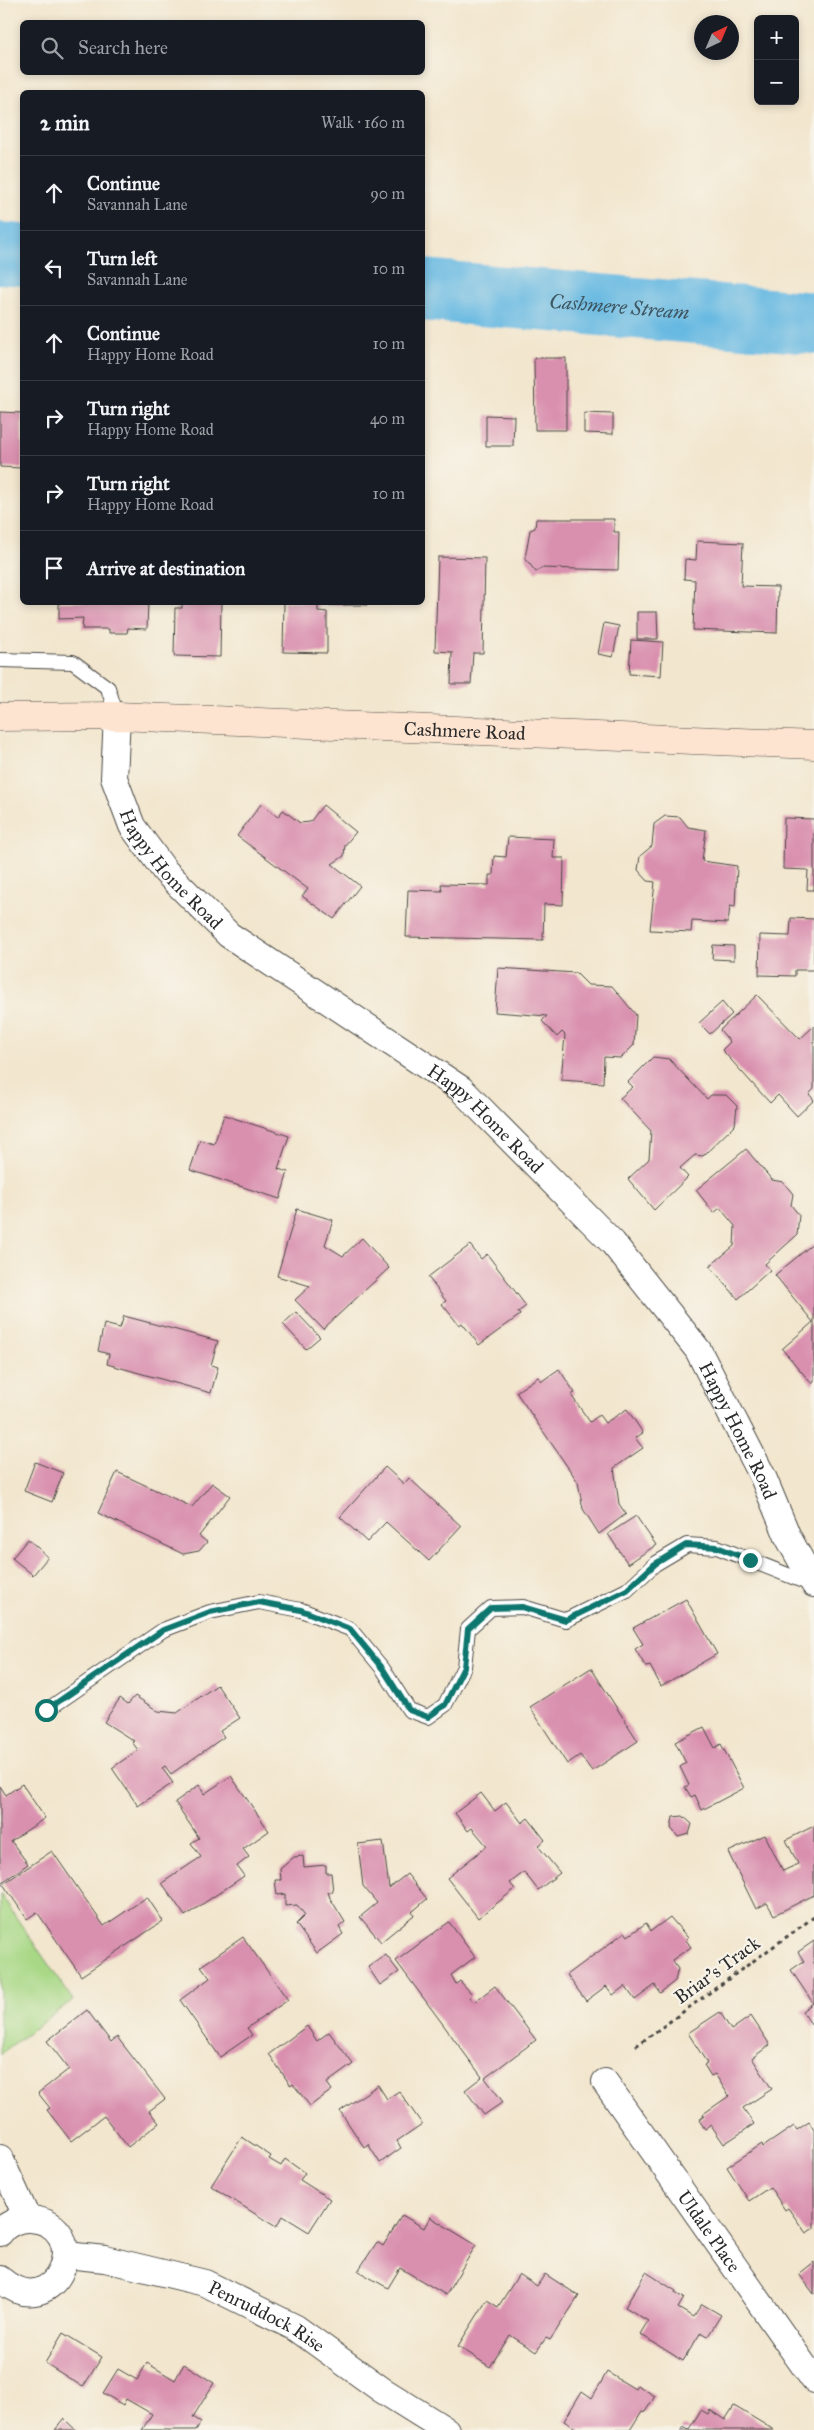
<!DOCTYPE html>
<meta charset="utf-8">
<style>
:root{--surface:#171b24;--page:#20242c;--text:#f1f3f6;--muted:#9ea1a6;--line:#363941}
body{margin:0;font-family:"IM FELL Great Primer",serif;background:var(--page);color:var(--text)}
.controls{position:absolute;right:15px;top:15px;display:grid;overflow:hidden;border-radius:8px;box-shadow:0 2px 8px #0003}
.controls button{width:45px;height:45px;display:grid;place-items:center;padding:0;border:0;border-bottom:1px solid var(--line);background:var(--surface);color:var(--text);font:25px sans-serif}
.compass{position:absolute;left:694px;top:15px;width:45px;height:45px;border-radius:50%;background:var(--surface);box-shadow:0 2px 8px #0003;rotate:44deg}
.stop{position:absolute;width:15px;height:15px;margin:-11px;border:4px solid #0f766e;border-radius:50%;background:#fff}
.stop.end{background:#0f766e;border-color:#fff;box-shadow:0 1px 5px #0008}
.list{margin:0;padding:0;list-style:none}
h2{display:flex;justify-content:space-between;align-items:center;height:65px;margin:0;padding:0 20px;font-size:21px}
h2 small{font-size:16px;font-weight:400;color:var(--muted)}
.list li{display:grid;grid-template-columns:32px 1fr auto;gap:15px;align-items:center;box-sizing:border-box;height:75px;padding:0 20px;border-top:1px solid var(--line)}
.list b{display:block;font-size:19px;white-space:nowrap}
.list p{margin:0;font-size:16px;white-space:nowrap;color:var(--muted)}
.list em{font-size:16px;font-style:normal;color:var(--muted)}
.icon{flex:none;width:28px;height:28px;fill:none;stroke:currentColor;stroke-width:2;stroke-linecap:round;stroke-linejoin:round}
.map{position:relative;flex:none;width:814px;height:2430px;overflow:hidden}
.search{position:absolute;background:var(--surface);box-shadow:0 2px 8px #0003;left:20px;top:20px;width:405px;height:55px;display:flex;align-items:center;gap:12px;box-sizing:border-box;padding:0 18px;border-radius:8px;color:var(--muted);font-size:19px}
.panel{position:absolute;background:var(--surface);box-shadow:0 2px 8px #0003;left:20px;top:90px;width:405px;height:515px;border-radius:8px}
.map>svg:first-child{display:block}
</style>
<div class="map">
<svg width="814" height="2430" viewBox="0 0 814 2430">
<rect width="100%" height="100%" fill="#f7f3e8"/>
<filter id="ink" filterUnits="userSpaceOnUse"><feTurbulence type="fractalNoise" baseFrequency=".02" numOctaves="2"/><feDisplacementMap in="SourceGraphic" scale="10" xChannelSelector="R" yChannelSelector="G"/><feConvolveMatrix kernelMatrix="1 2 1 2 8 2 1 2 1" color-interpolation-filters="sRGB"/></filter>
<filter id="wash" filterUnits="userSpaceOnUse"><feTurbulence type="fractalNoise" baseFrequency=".0096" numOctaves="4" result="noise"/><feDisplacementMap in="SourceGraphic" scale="20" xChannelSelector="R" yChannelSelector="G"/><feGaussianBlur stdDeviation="1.12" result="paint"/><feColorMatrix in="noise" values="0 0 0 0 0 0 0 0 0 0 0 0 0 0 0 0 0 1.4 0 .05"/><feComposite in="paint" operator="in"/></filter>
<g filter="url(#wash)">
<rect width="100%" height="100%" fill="#f2e6ce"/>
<!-- green -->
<path fill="#a8d886" stroke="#6a8258" d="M0,1894l73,106 -73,54z"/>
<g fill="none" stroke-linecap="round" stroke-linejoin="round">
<!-- river -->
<g stroke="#67b9e2" stroke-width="62">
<path d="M0,253l22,2"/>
<path id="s1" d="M422,290l392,33"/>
</g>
</g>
<g id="blocks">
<!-- building -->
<path fill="#d990af" d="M534,358h32v72h-31z
M0,412l22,1v55l-22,-1z
M584,413l29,1v20l-29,-1z
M486,415l28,1 -1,30h-27z
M536,519h78v13h5l-1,38 -77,-2 -5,4 -11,-14 5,-28 5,-2z
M697,541l46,2 -2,43 37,1 -1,46 -84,-3 2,-50 -11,-1 1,-20 11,1z
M438,557l47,1 -2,95h-10l-2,31h-20l1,-32 -17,-1z
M59,602h89l-1,27 -19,-1 -1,5h-18v-4h-27l1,-11 -24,1z
M182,602h39l-1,55 -46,-1 1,-48h7z
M284,602h83v3h-49v6l9,1v41l-44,-1z
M637,612h20l1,27h-21z
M604,623l15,3 -6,31 -15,-3z
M631,640l32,2 -2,34 -32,-2z
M261,804l17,13 5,-7 17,13 10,-1 13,-17 33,27 -11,13 -1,11 -12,8 28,22 -26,33 -32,-23 6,-7 -71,-53z
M665,816l15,1 8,10 18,3 -4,31 35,5 -2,41 -5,-1 -2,17 -36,-2 -1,11 -41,-2 5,-48 -7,-1 -10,-11 2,-14 12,-10 2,-22z
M784,818l30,1v71h-7l1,-20 -25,-1z
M508,837l46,2 -1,19h11l-1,47 -19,-1 -1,36 -137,-3 2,-47 34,1 -1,-7 48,1v-10h4l1,-19 12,1z
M791,918l23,1v51h-19v6l-36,-1 1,-40 30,1z
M713,945l21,1v14l-22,-1z
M498,968l78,5 12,12 24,1 24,29 -2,30 -13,13 -17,-1 -1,26 -42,-3 4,-45 -3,-3 -5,5 -15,-16 5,-5 -52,-4z
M757,995l43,44 14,-13v63l-5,5 5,6 -17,16 -19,-21 -8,8 -48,-53 8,-8 -10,-12z
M722,1002l10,12 -22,20 -11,-11z
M653,1057l16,2 38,40 4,-4h15l11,11 -2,19 -32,31 -8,-1 -15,13 8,9 -34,33 -26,-31 21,-20 2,-28 -31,-33 13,-11 -5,-5z
M224,1115l65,21 -11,33 10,3 -8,27 -90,-29 10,-30 14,4z
M746,1149l26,31 11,2 10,12 -2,11 8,10 -2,20 -32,29 5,6 -32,29 -28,-33 24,-20 1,-20 -15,-18 -6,5 -18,-23z
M297,1209l36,11 -8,25 18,11 19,-18 27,30 -66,61 -28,-29 15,-14 -33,-10z
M814,1243v139l-2,2 -30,-35 31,-27 -38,-47z
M470,1245l11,14 6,-5 39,52 -8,6 2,3 -41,30 -17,-22 -3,2 -17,-21 4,-3 -18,-24z
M296,1312l24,25 -14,12 -23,-25z
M124,1316l94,25 -7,24 7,2 -7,26 -104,-29 2,-10 -11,-3 6,-27 16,4z
M559,1369l16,24 -4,2 19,27 9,-7 6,8 22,-14 16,24 -8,5 8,10 -29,20 5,36 7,10 -27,20 -16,-25 -5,-27 -62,-90 22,-15 4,4z
M35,1462l28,11 -11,29 -28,-11z
M385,1467l19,17 5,-6 52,48 -32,35 -43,-39 -19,20 -27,-25z
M117,1472l75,35 20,-24 18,13 -31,40 8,6 -8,9 -16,3 -85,-41z
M636,1516l20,29 -28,19 -20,-30z
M28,1539l20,18 -15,18 -21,-17z
M686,1599l31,55 -56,32 -11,-20 -4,1 -11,-18 8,-5 -10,-16z
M591,1668l47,73 -46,30 -12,-16 -13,9 -37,-57z
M217,1685l23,33 -20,13 4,6 -53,37 -6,-8 -3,2 11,15 -35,23 -26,-38 26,-18 -6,-8 2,-1 -30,-19 16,-24 8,6 7,-8 23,15 19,2z
M704,1727l11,21 6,-4 23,44 -42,22 -7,-15 -4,2 -6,-10 4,-2 -9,-18 6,-4 -11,-21z
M231,1776l38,55 -26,18 6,8 -12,9 7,10 -59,40 -23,-33 39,-26 -10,-14 8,-5 -24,-36 24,-17 5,9z
M22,1784l23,34 -34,23 17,23 -28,20v-98l6,9z
M481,1793l14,18 11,-9 16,21 6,-5 17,22 -7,6 22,27 -22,17 -14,-18 -14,11 5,6 -37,29 -31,-40 40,-32 -15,-18 -4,3 -13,-18z
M683,1816l9,8 -3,10 -11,3 -7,-9 2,-11z
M814,1826v69l-40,20 -7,-12 -11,6 -28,-57 37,-17 18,36 15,-7 -12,-24z
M383,1841l6,47 18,-14 20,25 -15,13 2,3 -33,27 -21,-25 17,-14 -14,-17 -5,-42z
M52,1851l52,75 43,-29 16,24 -82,55 -44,-64 -10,7 -24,-35z
M303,1856l1,11 22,-2v8h5l2,19h-5l2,6 15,24 -6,5 4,7 -26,19 -21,-29 9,-9 -8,-10 -12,1v-12l-8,1 -2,-15h6l-1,-11 14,-12z
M670,1917l18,21 -2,2 5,7 -19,13 6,9 -3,12 -15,12 -5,-8 -20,15 -10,-14 -12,9 -7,-9 -20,15 -19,-26 58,-43 3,4 18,-13 5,8z
M449,1922l26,35 -24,18 5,9 4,-3 12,13 -3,4 5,4 21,-16 41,54 -51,38 18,24 -19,13 -19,-25 17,-13 -86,-116z
M243,1937l45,63 -41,28 5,7 -32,22 -40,-57 30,-22 -9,-12z
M814,1941v87l-12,-17 11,-8 -22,-33 13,-9 -6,-9z
M386,1955l13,17 -19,13 -12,-18z
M87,2010l24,32 6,-5 48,62 -16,12 10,12 -31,24 -24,-31 -33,25 -24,-31 3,-2 -12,-15 31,-24 -22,-28z
M720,2012l11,18 20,-14 19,29 -18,13 20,31 -29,19 11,16 -30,20 -13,-19 -6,4 -6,-9 5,-4 -1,-2 26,-18 -14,-22 -4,2 -7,-11 3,-2 -19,-30z
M307,2026l10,15 12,-9 24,32 -26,19 5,7 -22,16 -17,-22 -2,2 -22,-32z
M378,2085l9,14 12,-8 23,33 -25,17 4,7 -21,15 -12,-19 -4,3 -24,-36z
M809,2122l5,8v98l-8,5 -18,-25 -3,2 -15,-23 -21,14 -22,-34 35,-23 1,3 31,-21 3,4z
M242,2137l29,19 -2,3 12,7 4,-7 20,14 -5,7 30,19 -21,33 -26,-16 -7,11 -65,-41z
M402,2215l22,13 6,-11 46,28 -30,50 -46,-27 -12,20 -30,-17 19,-29 6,4z
M814,2262v32l-15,-20z
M646,2272l30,19 -1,2 9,5 -6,10 15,9 9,-13 19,11 -13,21 -7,-4 -18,29 -43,-27 8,-13 -23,-14z
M519,2274l18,12 8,-12 34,22 -29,44 -4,-2 -10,14 -26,-17 -20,32 -32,-21 29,-46 11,7z
M63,2333l39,24 -19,30 -38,-24z
M147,2363l28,17 9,-16 30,19 -21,34 8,5 -5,8h-54l10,-16 -26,-15 -3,6 -20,-12 15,-24 19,11z
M607,2372l28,17 2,-4 18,11 -10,16 -3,-1 -12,19h-51l-15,-9 18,-30 10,7z
M734,2406l40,24h-93l2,-4 6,3 12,-19 7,4 2,-4 15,10z
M64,2419l12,11h-21z"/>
</g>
</g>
<g filter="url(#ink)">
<use href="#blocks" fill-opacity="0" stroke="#494743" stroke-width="1"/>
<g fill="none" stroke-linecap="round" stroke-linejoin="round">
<defs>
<path id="lane" d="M0,660l73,2 35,26 9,28
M47,1710l116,-80 47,-18 49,-10 42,8 49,19 33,40 26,41 19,7 17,-12 19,-38 4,-38 23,-21 32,-1 43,13 61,-30 28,-26 32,-19 30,2 96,38"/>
<g id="street">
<path id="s2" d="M117,716l-3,62 18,48 33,45 64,64 232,154 152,154 85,107 65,127 25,60 26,47"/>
<path id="s3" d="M605,2082l209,298"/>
<path d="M0,2158l27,60"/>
<path d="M0,2233c6,-9 19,-15 30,-14 66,4 28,110 -30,60"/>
<path id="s4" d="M66,2255l39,4 100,24 91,45 86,62 64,40"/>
</g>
<g id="secondary">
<path id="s5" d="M0,717l117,-1 697,29"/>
</g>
</defs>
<!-- lane casing -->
<use href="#lane" stroke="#494743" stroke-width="16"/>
<!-- street casing -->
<use href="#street" stroke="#494743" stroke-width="28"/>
<!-- secondary casing -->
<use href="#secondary" stroke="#494743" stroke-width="29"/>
<!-- path -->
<path stroke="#494743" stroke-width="3" stroke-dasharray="4 4" stroke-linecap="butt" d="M636,2046l178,-129"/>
<!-- lane -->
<use href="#lane" stroke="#fff" stroke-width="14"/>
<!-- street -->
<use href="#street" stroke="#fff" stroke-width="26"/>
<!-- secondary -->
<use href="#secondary" stroke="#fde4d0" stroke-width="28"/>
</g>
</g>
<g fill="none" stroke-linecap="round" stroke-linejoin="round" filter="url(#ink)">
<!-- route -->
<path stroke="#0f766e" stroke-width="6" d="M46,1710l117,-80 47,-18 49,-10 42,8 49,19 33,40 26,41 19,7 17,-12 19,-38 4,-38 23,-21 31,-1 44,13 61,-30 28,-26 31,-19 31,2 33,13"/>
</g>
<g text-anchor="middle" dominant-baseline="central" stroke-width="4.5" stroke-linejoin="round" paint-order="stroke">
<!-- street labels -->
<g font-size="19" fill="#2b2b2b" stroke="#f7f3e8">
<text stroke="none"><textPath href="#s5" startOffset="465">Cashmere Road</textPath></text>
<text stroke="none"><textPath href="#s2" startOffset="171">Happy Home Road</textPath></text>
<text stroke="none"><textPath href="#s2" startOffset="576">Happy Home Road</textPath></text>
<text stroke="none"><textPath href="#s2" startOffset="981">Happy Home Road</textPath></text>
<text transform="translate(717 1970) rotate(-36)">Briar's Track</text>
<text stroke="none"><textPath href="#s3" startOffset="182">Uldale Place</textPath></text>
<text stroke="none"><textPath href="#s4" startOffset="212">Penruddock Rise</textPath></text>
</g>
<!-- water labels -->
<g font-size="20" font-style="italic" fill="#3d5662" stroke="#f7f3e8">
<text stroke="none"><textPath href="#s1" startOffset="198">Cashmere Stream</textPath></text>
</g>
</g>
</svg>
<div class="controls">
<button>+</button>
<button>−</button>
</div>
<svg class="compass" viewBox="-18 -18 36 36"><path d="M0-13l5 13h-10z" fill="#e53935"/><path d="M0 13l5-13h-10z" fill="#9ea1a6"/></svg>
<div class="stop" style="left:46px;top:1710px"></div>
<div class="stop end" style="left:750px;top:1560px"></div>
<div class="search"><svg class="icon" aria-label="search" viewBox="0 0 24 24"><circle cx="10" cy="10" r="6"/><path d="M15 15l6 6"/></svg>Search here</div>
<section class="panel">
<h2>2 min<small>Walk · 160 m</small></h2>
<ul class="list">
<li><svg class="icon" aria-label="ahead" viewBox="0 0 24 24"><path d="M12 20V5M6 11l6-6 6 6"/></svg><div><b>Continue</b><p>Savannah Lane</p></div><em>90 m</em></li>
<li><svg class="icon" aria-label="left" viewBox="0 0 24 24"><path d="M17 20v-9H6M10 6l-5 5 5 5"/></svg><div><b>Turn left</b><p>Savannah Lane</p></div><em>10 m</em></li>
<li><svg class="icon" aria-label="ahead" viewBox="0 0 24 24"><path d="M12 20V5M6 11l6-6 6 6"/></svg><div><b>Continue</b><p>Happy Home Road</p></div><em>10 m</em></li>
<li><svg class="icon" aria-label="right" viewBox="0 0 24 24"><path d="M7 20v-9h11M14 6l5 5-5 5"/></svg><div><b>Turn right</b><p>Happy Home Road</p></div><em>40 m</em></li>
<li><svg class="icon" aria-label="right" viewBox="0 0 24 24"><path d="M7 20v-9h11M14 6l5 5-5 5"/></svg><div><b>Turn right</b><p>Happy Home Road</p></div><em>10 m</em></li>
<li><svg class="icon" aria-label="arrive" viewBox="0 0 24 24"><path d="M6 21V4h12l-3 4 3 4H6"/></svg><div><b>Arrive at destination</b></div></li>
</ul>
</section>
</div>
